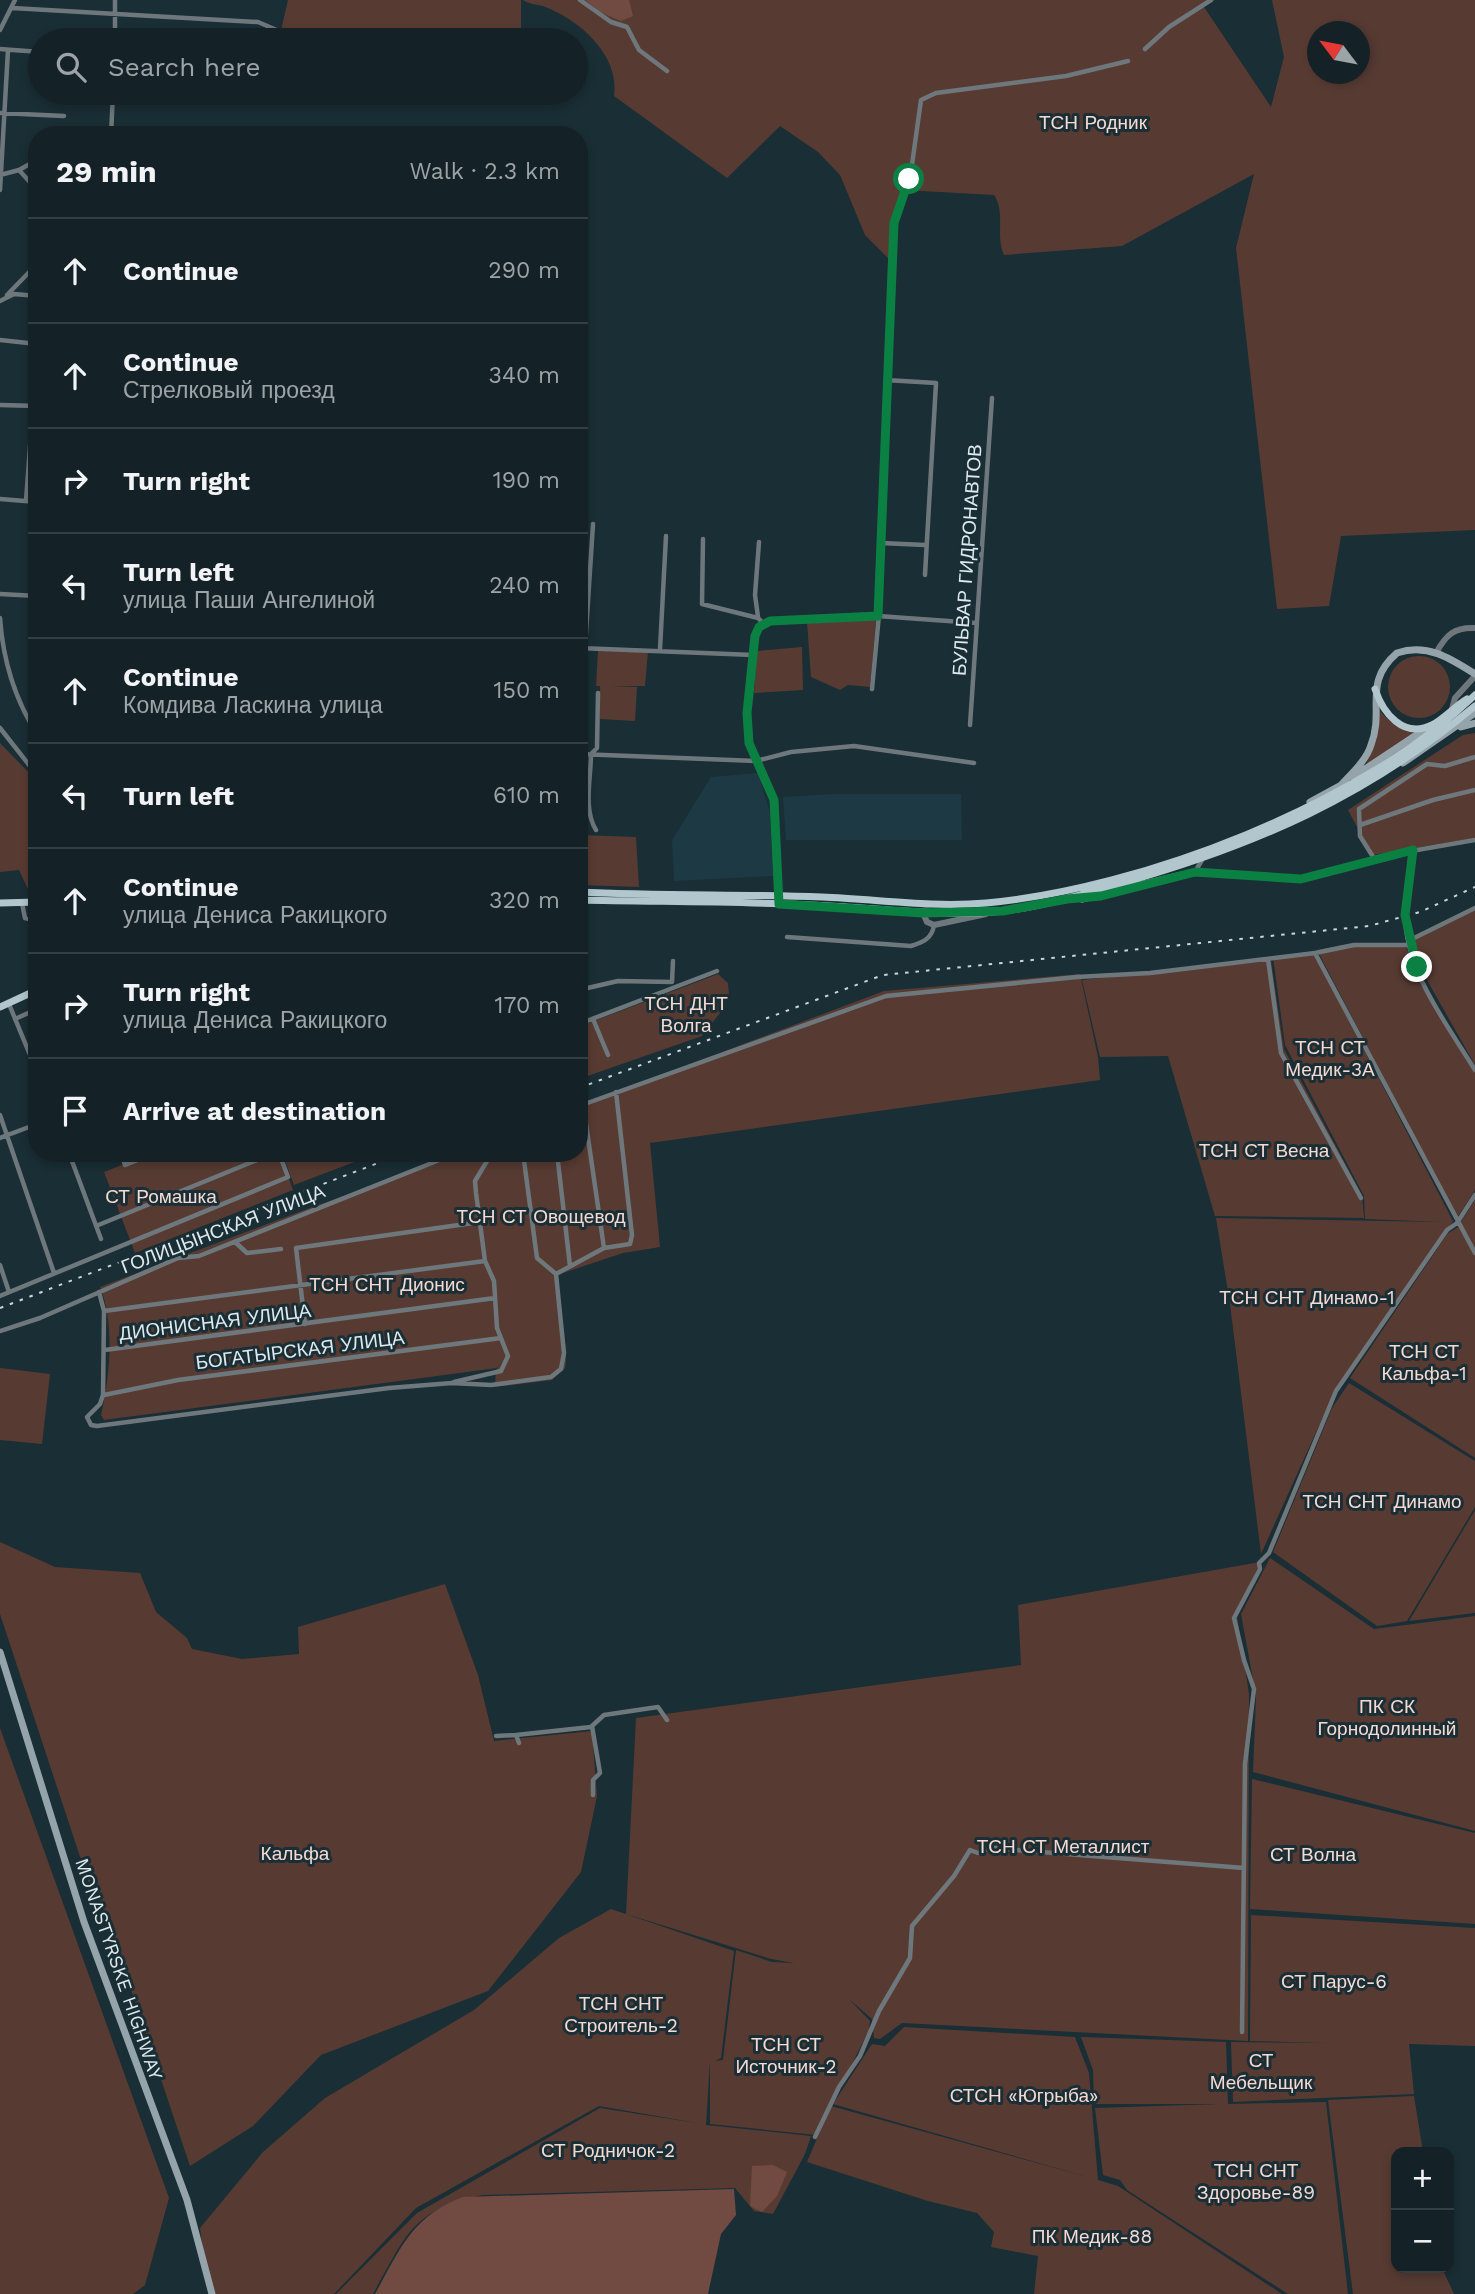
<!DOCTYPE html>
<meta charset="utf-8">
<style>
:root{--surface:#142228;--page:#1d2a30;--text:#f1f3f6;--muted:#9da4a8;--line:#333f45}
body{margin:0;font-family:"Work Sans",sans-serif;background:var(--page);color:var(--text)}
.controls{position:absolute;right:21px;bottom:21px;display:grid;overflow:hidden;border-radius:14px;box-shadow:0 4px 10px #0003}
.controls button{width:63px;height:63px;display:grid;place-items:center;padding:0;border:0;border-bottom:2px solid var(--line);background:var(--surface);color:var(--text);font:35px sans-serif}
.compass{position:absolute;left:1307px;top:21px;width:63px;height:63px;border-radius:50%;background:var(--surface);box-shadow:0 4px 10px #0003;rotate:302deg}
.stop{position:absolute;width:21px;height:21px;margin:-16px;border:5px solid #0b8043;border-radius:50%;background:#fff}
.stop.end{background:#0b8043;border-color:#fff;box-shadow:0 2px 7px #0008}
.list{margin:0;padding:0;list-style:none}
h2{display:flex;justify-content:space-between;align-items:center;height:91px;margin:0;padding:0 28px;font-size:30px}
h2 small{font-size:23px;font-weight:400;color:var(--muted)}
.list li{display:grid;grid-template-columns:46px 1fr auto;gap:21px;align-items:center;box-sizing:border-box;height:105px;padding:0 28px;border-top:2px solid var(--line)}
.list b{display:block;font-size:26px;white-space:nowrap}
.list p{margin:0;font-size:23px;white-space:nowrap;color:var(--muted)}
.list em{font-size:23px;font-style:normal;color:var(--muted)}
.icon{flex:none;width:38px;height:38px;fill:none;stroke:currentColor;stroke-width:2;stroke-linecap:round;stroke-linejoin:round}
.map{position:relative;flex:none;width:1475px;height:2294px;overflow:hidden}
.search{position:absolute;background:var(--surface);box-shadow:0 4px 10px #0003;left:28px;top:28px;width:560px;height:77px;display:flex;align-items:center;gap:18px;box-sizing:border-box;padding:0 24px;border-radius:38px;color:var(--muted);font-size:26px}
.panel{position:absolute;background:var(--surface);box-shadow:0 4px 10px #0003;left:28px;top:126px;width:560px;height:1036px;border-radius:28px}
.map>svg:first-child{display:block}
</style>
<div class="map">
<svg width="1475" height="2294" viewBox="0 0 1475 2294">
<rect width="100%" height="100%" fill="#1a2e35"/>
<!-- built -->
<path fill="#1d3943" d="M758,773l12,40 3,63 -99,5 -2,-41 39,-63z
M834,794h127l1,46h-176l-3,-43z"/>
<!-- green -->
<path fill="#573b33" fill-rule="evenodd" d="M288,0h233v40h-129l-112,-5z
M523,0h692l-11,7 67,100 13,-50 -12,-57h203v530l-134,6 -12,70 -52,3 -41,-361 18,-74 -132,72 -118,9c-9,-19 2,-43 -10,-60l-90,-5 -11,29 -2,42 -26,-26 -25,-60 -22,-23 -38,-26 -53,52 -113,-82c6,-39 -32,-74 -66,-88 -8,-4 -19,-3 -25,-8zM1318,32h42v42h-42z
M876,620l-6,67 -22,-2 -8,5 -29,-13 -4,-55z
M802,647l1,43 -49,3 3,-42z
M598,651h50l-3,35h-34l26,1 -2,34 -35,-2v-33h-4z
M1388 687a31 31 0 1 1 62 0a31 31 0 1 1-62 0Z
M1378,709c12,13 21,22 40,22l-53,36 12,-29z
M1475,733v105l-103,17 -24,-45 115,-75z
M0,743l37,38v107l-9,1 -9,-19 -19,2z
M579,835l57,2 3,50 -60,-2z
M1475,907v158l-69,-122z
M1353,943h51l25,51 46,76v120l-18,28 -140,-268z
M1313,952l140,269 -117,167 -75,166 -31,-250 -14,-86 228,4 -79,-3 -1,-23 -79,-151 -12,-88z
M1271,961l13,88 78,146 2,23 -149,-2 -47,-160 -68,1 -18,-77z
M718,974l10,9 1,12 -9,18 -18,23 -123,43v-56l2,3z
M1080,974l18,83 2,23 -450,63 10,104 -37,6 -66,22 9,85 -1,8 -13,12 -57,7 1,-17 8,-10 -7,8 -393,52 -3,-5c9,-38 14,-91 -1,-128l215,-81 152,-53h15l3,13 4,-7 -5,-6h95v-47l305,-115z
M152,1153h128l13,37 -158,63 -31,-81z
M282,1153h96l-84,32z
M1475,1200v258l-125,-80 98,-145 9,-5z
M0,1368l50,6 -8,70 -42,-4z
M1349,1383l126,78v46l-68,114 -30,5 -104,-74 59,-144z
M1475,1510v103l-66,8z
M0,1542l55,25 85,6 16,39 31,26 5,11 50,10 57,-5 -1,-27 147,-43 33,91 16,66 98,-10 5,65 -16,76 -93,119 -167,64 -68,71 -63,40 -85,-254 -6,1 -13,-38 -86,-261z
M1270,1558l104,71 101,-13v215l-222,-59 3,-76 -15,-82z
M1260,1562l-23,54 12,78 -1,347 -346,-18 -22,16 -6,-1 -2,-19 -23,-20 21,22 -1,9 -38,76 264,73 -262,-75 39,-60 13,2 19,-19 171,10 14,36 9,107 20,6 164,108h-248l4,-38 -47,-9 3,-15 -17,-19 -49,-12 -121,-39 17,-40 -8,13 -106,-11v-63l-4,64 105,11 -6,18 -32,60 -19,-3 -19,-23 -253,7c-71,15 -76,41 -109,99h-37l81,-81 183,-105 103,16 -104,-18 -183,102 -82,86h-119l-10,-29 -5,-37 63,-76 62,-54 149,-88 85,-72 52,-29 123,42 -13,107 -6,3 8,-1 13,-110 36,12 22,1 -23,-4 -145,-45 10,-196 385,-53 -3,-60z
M0,1728l169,470 -24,87 -12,9h-133z
M1252,1779l223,54v91l-225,-15z
M1251,1915l224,13v118l-66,-2 5,50 -181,8 -2,-60 96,1 -77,-2z
M1081,2037l145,5 2,62 98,-2 22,192h-60l-161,-104 -7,-10 -17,-5 -8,-67 126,-4h-127l-1,-34z
M1414,2096l9,56h-27v116h46l12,26h-101l-25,-194z"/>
<!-- forest -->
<path fill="#714b41" d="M585,0h44l4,16 -12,5 -19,-8z
M773,2165l14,7 -10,24 -15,16 -12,-6 2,-40z
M734,2189l2,26 -15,19 -13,60h-333c25,-45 37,-78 88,-97z"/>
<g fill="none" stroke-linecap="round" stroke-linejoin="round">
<!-- minor -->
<path stroke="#6e787c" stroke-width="4.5" d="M580,0l31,22 16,5 12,23 28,21
M12,8l246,14 21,9
M0,30l15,-30
M115,40v-40
M0,49l40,3
M1145,49l24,-22 42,-27
M0,113l64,3
M111,135l2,-42
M166,135l1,-4 76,4
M19,170l18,20
M0,175l19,-5 18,-10
M0,190l8,-140
M7,295l30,-31
M0,301l14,-7 23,2
M0,340l37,4
M886,380l50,3 -11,192
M0,405l37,1
M0,499l37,3
M26,501l7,-95
M703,539l-1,65 56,14 6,6
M881,543l44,2
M0,594l37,2
M758,617l-3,-22 4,-53
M0,618c3,43 14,80 37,116
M764,624l-9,12 -8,77 2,30 25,57 5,97
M764,624l17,-5 97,-3 98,7
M579,648l174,7
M585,648l8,-124
M660,649l6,-113
M872,689l8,-85 14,-381 16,-44 11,-79 15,-7 130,-17 62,-15
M970,725l22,-327
M0,728l37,47
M579,754l177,7 35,-9 63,-6 120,17
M1360,825l73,-25 42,-10
M596,830c-13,-20 -5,-52 -5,-76l6,-6 1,-55
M1413,850c-2,21 -9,43 -8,64 0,57 42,110 70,156
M1202,860l-7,12 106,7 93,-25 81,-14
M1375,860l-15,-24 -1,-27 68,-45 18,2 30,-9
M22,903l3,15 12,3
M787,937l124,9c12,-4 21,-7 23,-21
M1410,940l65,-32
M1315,953l160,300
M1268,959l13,94 80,145
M579,990l39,-9 54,1 1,-21
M9,1004l28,68
M15,1019l22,-10
M593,1019l15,36
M579,1024l138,-53
M579,1106l307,-110 191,-19 73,-4 165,-20 39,-8h56
M0,1115l54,158
M585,1117l19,131
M0,1138l37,-14
M69,1153l32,86
M121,1153l4,12 31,-12
M523,1153l14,105 19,16
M557,1153l13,113
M96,1226l178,-73
M235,1242l12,11 34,-4
M0,1265l9,27
M556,1274l48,-26 26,-4 2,-9 -16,-143
M99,1292l5,19 -1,84 -3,9 -13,13 4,8 6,1 292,-38 63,-5 39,2 60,-8 10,-8 3,-16 -8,-79
M0,1296l288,-119 -9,-24
M104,1311l381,-50
M305,1324l-9,-76 184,-26
M0,1331l40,-13 138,-60 21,-2 258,-103
M105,1350l390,-52
M454,1382l47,-11 7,-15 -11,-28 -3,-47 -9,-20 -9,-68 -1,-12 12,-20 -6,-8
M104,1395l74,-15 323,-42
M516,1735l75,-8
M496,1736l20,-1 3,8
M593,1795v-15l7,-7 -8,-47 12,-11 54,-8 9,13
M1242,2032l3,-268 9,-75 -10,-29 -10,-42 26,-49 -1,-6 10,-10 67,-162 111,-161 10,-7 18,-28
M815,2137l24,-50 21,-31 19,-45 31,-53 2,-32 42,-50 16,-26 8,3 14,-5 252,20"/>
<!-- tertiary -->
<path stroke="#6e787c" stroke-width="6" d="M1436,653c10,-18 18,-26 39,-25
M1452,709l3,-11 20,-22
M923,913l4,9 7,3 52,-11"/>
<!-- secondary -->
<path stroke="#95a4aa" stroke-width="7" d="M1461,727l14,-4
M1403,763l72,-50
M1353,777l74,-49
M1341,785c11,-12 25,-24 30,-40 14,-36 -9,-62 26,-92 30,-10 53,5 78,21
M1310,802l33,-18
M0,1652l84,270 103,278 25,94"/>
<!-- primary -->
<path stroke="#b2c6ce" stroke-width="7" d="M1375,689c8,24 28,50 57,36 12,-6 23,-19 35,-26
M579,892c81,4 162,2 243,5 54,2 110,11 164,6 155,-14 376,-99 489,-208
M1082,899l113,-27
M579,900c83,2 167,1 250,6 58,3 116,11 175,5 40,-5 79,-17 118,-28 134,-38 246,-87 353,-177
M0,903l37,-1
M0,1007l37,-17"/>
<!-- rail -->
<path stroke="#c9d6db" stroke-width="2" stroke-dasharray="3.5 7" stroke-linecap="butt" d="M579,1088l304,-113 486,-49 51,-14 55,-25
M0,1308l404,-155"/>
</g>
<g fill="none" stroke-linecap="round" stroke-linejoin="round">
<!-- route -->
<path stroke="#0b8043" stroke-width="9" d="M909,179l-15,44 -16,393 -108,5 -11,6 -4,9 -8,77 2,30 25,57 5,104 144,9 80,-2 64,-12 34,-3 94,-24 106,7 112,-29 -8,65 12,52"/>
</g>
<g text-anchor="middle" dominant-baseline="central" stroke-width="6" stroke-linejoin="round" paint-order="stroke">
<!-- park labels -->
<g font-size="19" fill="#f6dad2" stroke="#1a2e35">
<text x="1093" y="122">ТСН Родник</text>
<text x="686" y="1003">ТСН ДНТ<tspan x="686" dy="22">Волга</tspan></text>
<text x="1330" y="1047">ТСН СТ<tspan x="1330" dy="22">Медик-3А</tspan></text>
<text x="1264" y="1150">ТСН СТ Весна</text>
<text x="161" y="1196">СТ Ромашка</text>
<text x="541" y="1216">ТСН СТ Овощевод</text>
<text x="387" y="1284">ТСН СНТ Дионис</text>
<text x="1307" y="1297">ТСН СНТ Динамо-1</text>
<text x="1424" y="1351">ТСН СТ<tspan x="1424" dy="22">Кальфа-1</tspan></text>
<text x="1382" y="1501">ТСН СНТ Динамо</text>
<text x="1387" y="1706">ПК СК<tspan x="1387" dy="22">Горнодолинный</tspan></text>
<text x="1063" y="1846">ТСН СТ Металлист</text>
<text x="295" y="1853">Кальфа</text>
<text x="1313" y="1854">СТ Волна</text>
<text x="1334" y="1981">СТ Парус-6</text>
<text x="621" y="2003">ТСН СНТ<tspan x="621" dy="22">Строитель-2</tspan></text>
<text x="786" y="2044">ТСН СТ<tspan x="786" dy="22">Источник-2</tspan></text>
<text x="1261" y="2060">СТ<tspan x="1261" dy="22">Мебельщик</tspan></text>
<text x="1024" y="2095">СТСН «Югрыба»</text>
<text x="608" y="2150">СТ Родничок-2</text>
<text x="1256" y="2170">ТСН СНТ<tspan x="1256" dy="22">Здоровье-89</tspan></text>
<text x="1092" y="2236">ПК Медик-88</text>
</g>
<!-- street labels -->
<g font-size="19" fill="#deeaef" stroke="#1a2e35">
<text transform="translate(967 560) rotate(-86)">БУЛЬВАР ГИДРОНАВТОВ</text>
<text transform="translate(223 1229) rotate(-21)">ГОЛИЦЫНСКАЯ УЛИЦА</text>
<text transform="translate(215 1322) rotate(-7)">ДИОНИСНАЯ УЛИЦА</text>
<text transform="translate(300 1350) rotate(-7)">БОГАТЫРСКАЯ УЛИЦА</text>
<text transform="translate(119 1969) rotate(71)">MONASTYRSKE HIGHWAY</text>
</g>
</g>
</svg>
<div class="controls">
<button>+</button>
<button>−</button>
</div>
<svg class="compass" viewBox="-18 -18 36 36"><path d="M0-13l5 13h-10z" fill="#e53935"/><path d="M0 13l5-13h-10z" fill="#9da4a8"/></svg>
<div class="stop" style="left:909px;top:179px"></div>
<div class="stop end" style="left:1417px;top:967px"></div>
<div class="search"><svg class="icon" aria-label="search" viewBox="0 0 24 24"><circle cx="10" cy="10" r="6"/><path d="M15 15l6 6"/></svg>Search here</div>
<section class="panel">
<h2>29 min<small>Walk · 2.3 km</small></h2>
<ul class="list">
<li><svg class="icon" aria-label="ahead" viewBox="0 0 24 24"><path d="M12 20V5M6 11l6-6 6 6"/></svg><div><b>Continue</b></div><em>290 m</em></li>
<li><svg class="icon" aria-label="ahead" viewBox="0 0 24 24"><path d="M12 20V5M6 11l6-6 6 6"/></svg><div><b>Continue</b><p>Стрелковый проезд</p></div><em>340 m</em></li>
<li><svg class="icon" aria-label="right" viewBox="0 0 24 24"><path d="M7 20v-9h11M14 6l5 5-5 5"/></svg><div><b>Turn right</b></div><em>190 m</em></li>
<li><svg class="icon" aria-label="left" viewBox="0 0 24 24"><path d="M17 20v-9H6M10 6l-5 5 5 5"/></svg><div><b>Turn left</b><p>улица Паши Ангелиной</p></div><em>240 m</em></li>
<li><svg class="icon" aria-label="ahead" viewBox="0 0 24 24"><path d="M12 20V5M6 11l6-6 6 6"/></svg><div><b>Continue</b><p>Комдива Ласкина улица</p></div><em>150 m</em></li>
<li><svg class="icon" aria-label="left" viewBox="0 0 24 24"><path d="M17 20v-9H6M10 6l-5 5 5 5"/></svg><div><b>Turn left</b></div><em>610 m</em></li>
<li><svg class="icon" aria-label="ahead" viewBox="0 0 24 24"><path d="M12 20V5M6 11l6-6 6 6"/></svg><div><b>Continue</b><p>улица Дениса Ракицкого</p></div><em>320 m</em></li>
<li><svg class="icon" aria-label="right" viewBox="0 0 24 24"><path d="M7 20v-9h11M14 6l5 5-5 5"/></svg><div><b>Turn right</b><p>улица Дениса Ракицкого</p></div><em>170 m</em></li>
<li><svg class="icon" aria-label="arrive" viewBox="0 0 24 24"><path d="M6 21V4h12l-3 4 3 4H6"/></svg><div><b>Arrive at destination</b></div></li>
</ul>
</section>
</div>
